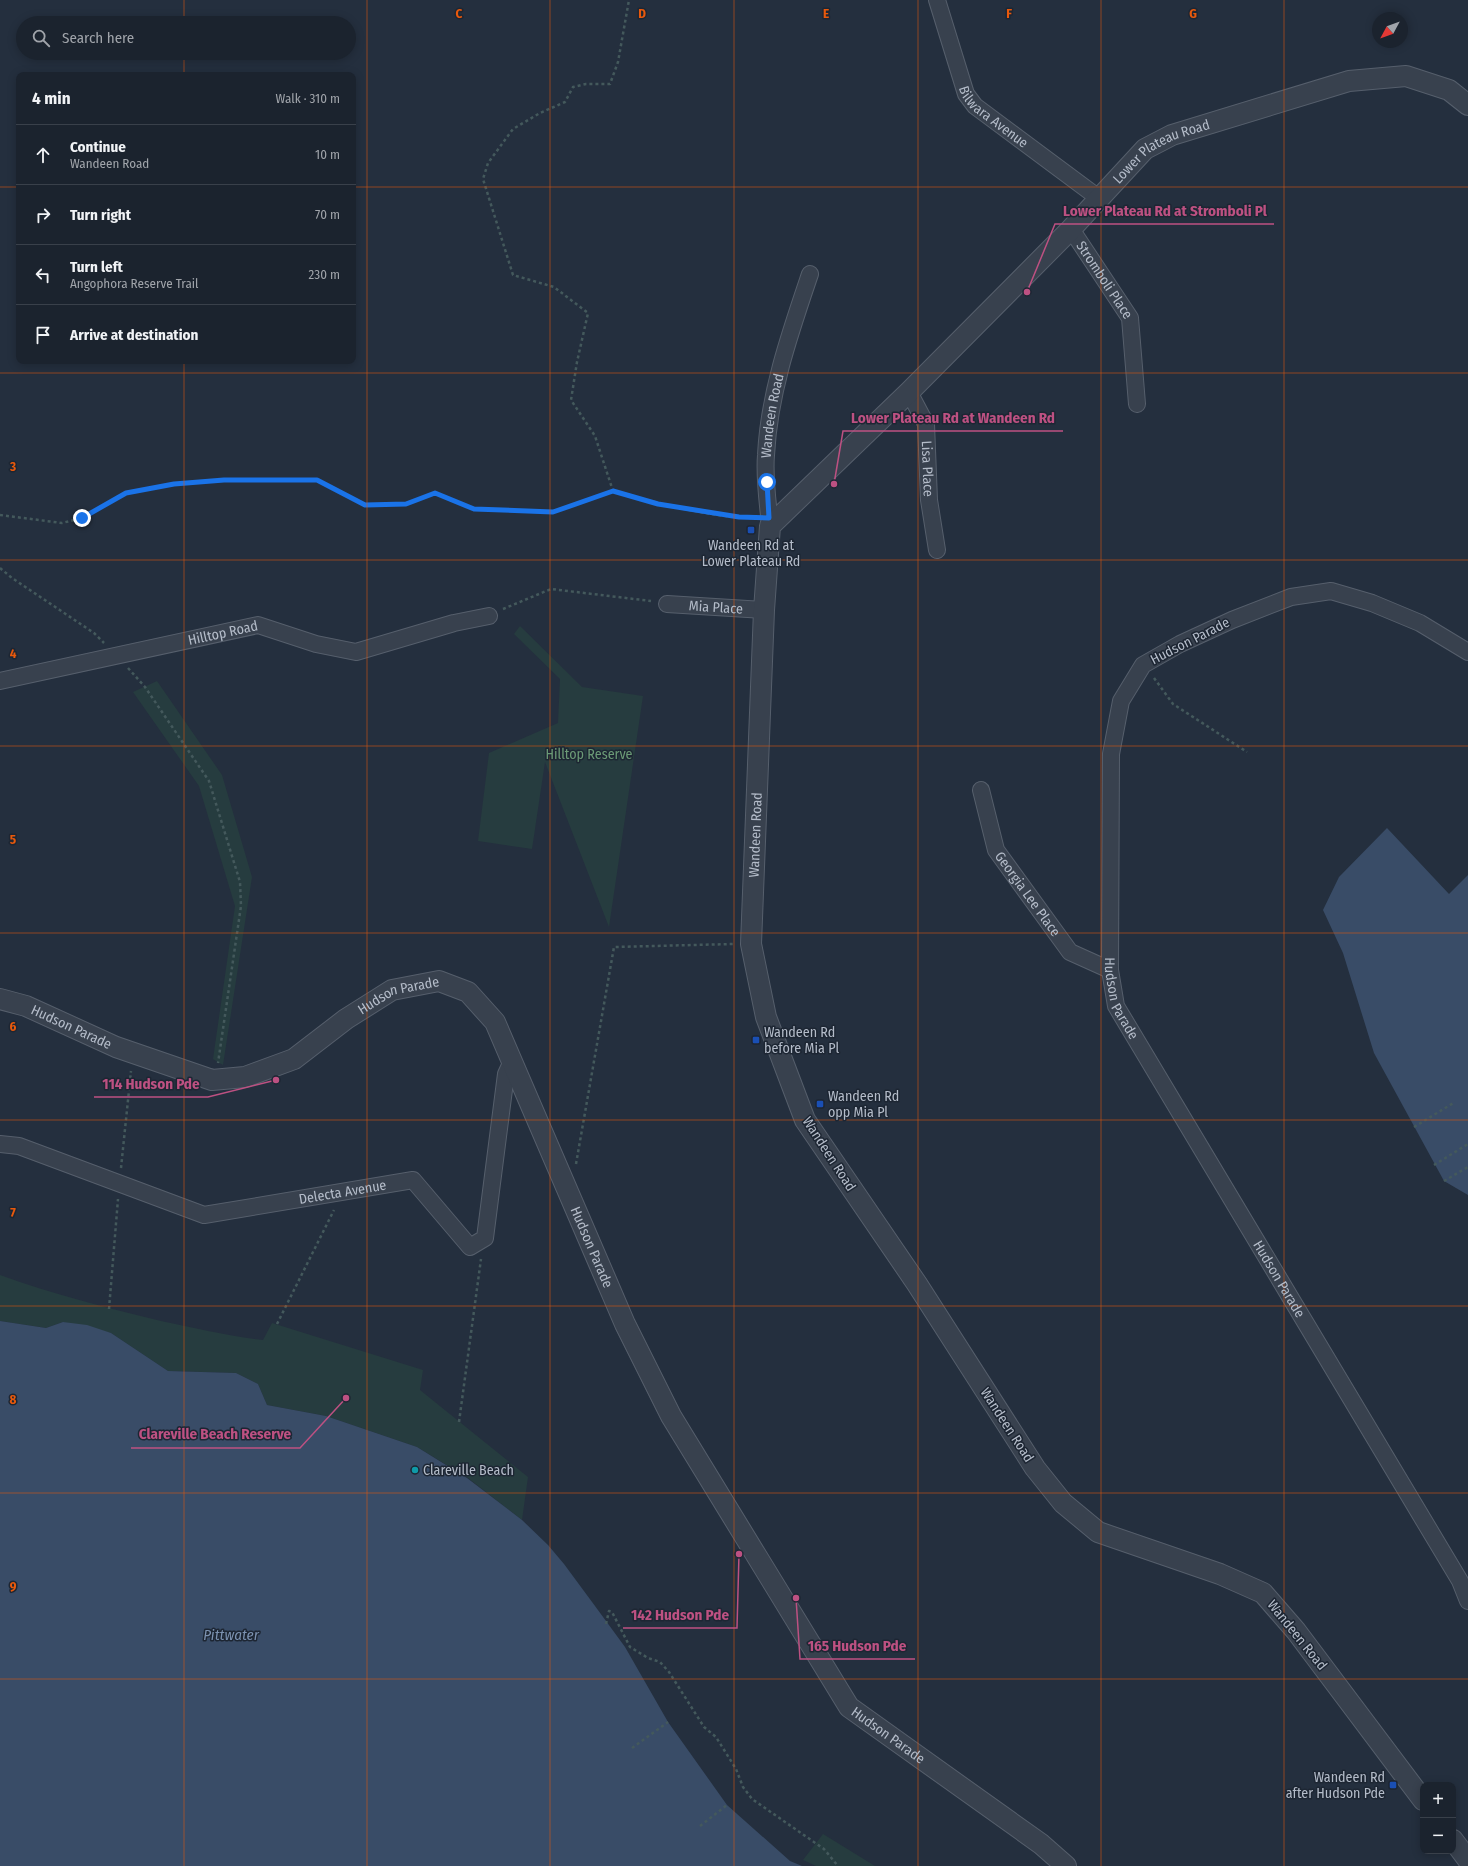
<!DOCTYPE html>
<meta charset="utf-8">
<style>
:root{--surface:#1b232e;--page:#242b36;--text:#f1f3f6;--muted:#a0a4aa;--line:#39404a}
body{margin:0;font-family:"Fira Sans Condensed",sans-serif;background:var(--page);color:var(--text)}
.controls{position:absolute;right:12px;bottom:12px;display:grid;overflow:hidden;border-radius:8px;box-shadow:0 2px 10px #0003}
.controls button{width:36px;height:36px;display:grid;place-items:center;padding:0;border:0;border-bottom:1px solid var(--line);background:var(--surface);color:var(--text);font:20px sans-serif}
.compass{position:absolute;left:1372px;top:12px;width:36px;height:36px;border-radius:50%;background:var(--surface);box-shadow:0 2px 10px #0003;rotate:229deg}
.stop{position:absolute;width:12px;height:12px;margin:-9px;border:3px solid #1a73e8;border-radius:50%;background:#fff}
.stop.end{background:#1a73e8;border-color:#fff;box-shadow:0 1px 4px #0008}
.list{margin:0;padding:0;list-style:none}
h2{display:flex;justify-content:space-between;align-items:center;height:52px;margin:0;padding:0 16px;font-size:17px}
h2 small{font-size:13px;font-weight:400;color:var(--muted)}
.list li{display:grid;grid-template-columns:26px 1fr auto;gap:12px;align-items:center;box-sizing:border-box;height:60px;padding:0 16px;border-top:1px solid var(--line)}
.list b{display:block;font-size:15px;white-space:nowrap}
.list p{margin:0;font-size:13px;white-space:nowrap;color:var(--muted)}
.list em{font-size:13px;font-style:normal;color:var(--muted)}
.icon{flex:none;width:22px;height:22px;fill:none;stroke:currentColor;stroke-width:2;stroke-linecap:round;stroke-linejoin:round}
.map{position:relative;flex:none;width:1468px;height:1866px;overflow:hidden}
.search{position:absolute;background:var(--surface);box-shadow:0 2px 10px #0003;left:16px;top:16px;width:340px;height:44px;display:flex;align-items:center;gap:10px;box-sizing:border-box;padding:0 14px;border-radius:22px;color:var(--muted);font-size:15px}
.panel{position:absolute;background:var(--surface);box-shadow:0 2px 10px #0003;left:16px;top:72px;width:340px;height:292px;border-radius:8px}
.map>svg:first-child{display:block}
</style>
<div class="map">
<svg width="1468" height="1866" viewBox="0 0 1468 1866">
<rect width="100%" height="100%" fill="#242f3e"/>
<!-- green -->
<path fill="#263c3f" d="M520,626l62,61 61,9 -34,231 -64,-165 -13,87 -54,-8 11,-88 69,-30 2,-44 -46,-45z
M157,681l65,94 30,102 -29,188 -10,-6 22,-153 -36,-120 -66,-94z
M0,1275c53,19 107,33 161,46 34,7 67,15 102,19l9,-17 151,47 -3,20 108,87 -6,43 -54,-42 -51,-31 -91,-31 -59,-11 -9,-21 -22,-11 -68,-2 -57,-38 -48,-11 -17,6 -46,-7z
M823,1834l52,32h-59l-13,-6z"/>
<!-- water -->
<path fill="#394c67" d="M1387,828l62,66 19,-19v320l-24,-14 -70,-128 -31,-100 -20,-43 16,-33z
M0,1321l46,7 17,-6 24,3 24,8 57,38 68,2 22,11 9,21 59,11 91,31 50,31 55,42 26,25 16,19 31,42 30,41 43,75 59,83 63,56 12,5h-802z"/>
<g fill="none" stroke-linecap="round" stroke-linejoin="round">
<defs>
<g id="minor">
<path id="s1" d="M937,0l29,94 9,12 125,93"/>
<path id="s2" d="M1071,229l59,89 7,86"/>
<path id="s3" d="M909,392l17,32 3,76 8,50"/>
<path id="s4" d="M770,526c-2,-23 -6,-48 -4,-71 3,-62 24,-122 44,-181"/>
<path id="s5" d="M667,604l97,6"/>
<path id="s6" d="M1468,652l-48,-29 -48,-20 -41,-12 -40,6 -59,23 -52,24 -37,21 -22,36 -10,53 -1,216 6,36 344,575 8,20"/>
<path id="s7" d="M0,681l258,-56 58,19 40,8 98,-29 35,-7"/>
<path id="s8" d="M981,790l15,60 74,102 40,18"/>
<path id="s9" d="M0,1144l19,2 185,69 209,-35 57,67 15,-9 21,-164 6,-13"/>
</g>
<g id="tertiary">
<path id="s10" d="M0,999l26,7 90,41 96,33 33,-3 49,-18 52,-40 46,-29 47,-9 29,11 27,30 130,302 46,92 178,291 192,137 25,22"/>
<path id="s11" d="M1423,1800l-127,-169 -33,-38 -43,-19 -122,-42 -35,-29 -28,-35 -118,-184 -112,-164 -39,-103 -15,-73 13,-334 6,-84 139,-134 162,-163 74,-80 27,-14 177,-54 57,-5 43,14 19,15"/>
<path d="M1453,1840l15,20"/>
</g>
</defs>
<!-- minor casing -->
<use href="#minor" stroke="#565f6c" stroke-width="18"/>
<!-- tertiary casing -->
<use href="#tertiary" stroke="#565f6c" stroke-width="22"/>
<!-- path -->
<path stroke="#44595c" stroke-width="2.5" stroke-dasharray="3 3" stroke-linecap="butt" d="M613,491c44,12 95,26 140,27
M0,515l62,8 20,-5 44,-25 48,-9 50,-4h93l48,25 41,-1 29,-11 39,16 79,3 60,-21 -18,-55 -24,-36 6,-38 11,-49 -34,-26 -41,-12 -30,-96 5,-16 25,-34 27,-16 25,-11 8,-15 13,-3h24l8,-22 11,-62
M0,568l12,10 82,55 10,10
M503,609l48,-20 100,12
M128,668l17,19 64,94 31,101 1,24 -23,157
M1154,678l19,26 74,48
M1414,1127l41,-25
M576,1164l38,-217 119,-3
M1434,1165l34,-21
M121,1168l10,-97
M1444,1181l24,-14
M109,1309l9,-110
M277,1324l57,-114
M459,1422l22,-163
M606,1624l3,-13 3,1 18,35 18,11 12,4 9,10 35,55 12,10 20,32 7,18 9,12 72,50 14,17
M632,1748l36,-26
M700,1826l27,-21"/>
<!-- minor -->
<use href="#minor" stroke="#38414e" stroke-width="16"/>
<!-- tertiary -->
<use href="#tertiary" stroke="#38414e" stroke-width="20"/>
</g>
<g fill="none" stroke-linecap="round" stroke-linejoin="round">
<!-- route -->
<path stroke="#1a73e8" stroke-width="5" d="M82,518l44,-25 48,-9 50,-4h93l48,25 41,-1 29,-11 39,16 79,3 60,-21 45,13 81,13 30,1 -2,-36"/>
</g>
<!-- grid -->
<path fill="none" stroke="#e8590c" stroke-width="1" stroke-opacity="0.55" d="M184,0v23M367,0v1866M550,0v1866M734,0v1866M918,0v1866M1101,0v1866M1284,0v1866M184,53v22M0,187h19M353,187h1115M184,361v1505M0,373h1468M0,560h1468M0,746h1468M0,933h1468M0,1120h1468M0,1306h1468M0,1493h1468M0,1679h1468"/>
<!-- markers -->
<g fill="#1a4fb4" stroke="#1d2633" stroke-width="1.5">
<rect x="747" y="526" width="8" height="8" rx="2"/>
<rect x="752" y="1036" width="8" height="8" rx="2"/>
<rect x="816" y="1100" width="8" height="8" rx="2"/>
<rect x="1389" y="1781" width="8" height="8" rx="2"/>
</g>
<circle fill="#0f9aa8" stroke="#1d2633" stroke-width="1.5" cx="415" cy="1470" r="4"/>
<g text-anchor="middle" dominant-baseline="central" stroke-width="3" stroke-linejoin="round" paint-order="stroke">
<!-- street labels -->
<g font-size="14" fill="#b4bcc9" stroke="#1d2633">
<text stroke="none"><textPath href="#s1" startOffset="134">Bilwara Avenue</textPath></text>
<text stroke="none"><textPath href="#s11" startOffset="2093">Lower Plateau Road</textPath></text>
<text stroke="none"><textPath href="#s2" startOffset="61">Stromboli Place</textPath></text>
<text stroke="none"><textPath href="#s4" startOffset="111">Wandeen Road</textPath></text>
<text stroke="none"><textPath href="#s3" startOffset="81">Lisa Place</textPath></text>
<text stroke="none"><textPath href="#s5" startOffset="49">Mia Place</textPath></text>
<text stroke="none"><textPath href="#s7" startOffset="228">Hilltop Road</textPath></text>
<text transform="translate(1190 641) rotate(-27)">Hudson Parade</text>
<text stroke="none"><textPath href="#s11" startOffset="1239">Wandeen Road</textPath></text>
<text stroke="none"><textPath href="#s8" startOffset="116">Georgia Lee Place</textPath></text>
<text stroke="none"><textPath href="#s6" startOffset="697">Hudson Parade</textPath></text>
<text stroke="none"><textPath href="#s10" startOffset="437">Hudson Parade</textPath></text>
<text stroke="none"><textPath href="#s10" startOffset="77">Hudson Parade</textPath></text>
<text transform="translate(829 1154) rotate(57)">Wandeen Road</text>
<text stroke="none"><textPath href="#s9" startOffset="357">Delecta Avenue</textPath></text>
<text stroke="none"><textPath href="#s10" startOffset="797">Hudson Parade</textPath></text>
<text stroke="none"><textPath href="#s6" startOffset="1021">Hudson Parade</textPath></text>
<text transform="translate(1007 1425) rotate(57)">Wandeen Road</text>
<text transform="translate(1297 1635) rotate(51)">Wandeen Road</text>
<text stroke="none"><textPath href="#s10" startOffset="1373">Hudson Parade</textPath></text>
</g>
<!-- poi labels -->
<g font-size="14" fill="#b4bcc9" stroke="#1d2633" text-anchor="start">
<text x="751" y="545" text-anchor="middle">Wandeen Rd at<tspan x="751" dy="16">Lower Plateau Rd</tspan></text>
<text x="764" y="1032">Wandeen Rd<tspan x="764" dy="16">before Mia Pl</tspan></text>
<text x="828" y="1096">Wandeen Rd<tspan x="828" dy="16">opp Mia Pl</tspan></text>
<text x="423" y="1470">Clareville Beach</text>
<text x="1385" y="1777" text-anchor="end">Wandeen Rd<tspan x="1385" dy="16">after Hudson Pde</tspan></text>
</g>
<!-- park labels -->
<g font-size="14" fill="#6b9a76" stroke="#1d2633">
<text x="589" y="754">Hilltop Reserve</text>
</g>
<!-- water labels -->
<g font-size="15" font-style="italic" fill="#7c92b1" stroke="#1d2633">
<text x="231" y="1635">Pittwater</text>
</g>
</g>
<g font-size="13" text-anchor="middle" font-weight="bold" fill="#e8590c" stroke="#1d2633" stroke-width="3" stroke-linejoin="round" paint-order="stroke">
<text x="459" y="18">C</text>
<text x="642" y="18">D</text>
<text x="826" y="18">E</text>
<text x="1009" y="18">F</text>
<text x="1193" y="18">G</text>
<text x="13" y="471">3</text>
<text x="13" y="658">4</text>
<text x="13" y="844">5</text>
<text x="13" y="1031">6</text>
<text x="13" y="1217">7</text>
<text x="13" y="1404">8</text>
<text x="13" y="1591">9</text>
</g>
<!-- callouts -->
<path fill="none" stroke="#bd5182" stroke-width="1.5" d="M1027 292L1055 224H1274M834 484L843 431H1063M276 1080L208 1097H94M346 1398L300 1448H131M739 1554L737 1628H623M796 1598L800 1659H915"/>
<g fill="#bd5182" stroke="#1d2633" stroke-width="1.5">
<circle cx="1027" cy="292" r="4"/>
<circle cx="834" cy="484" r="4"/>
<circle cx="276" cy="1080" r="4"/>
<circle cx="346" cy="1398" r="4"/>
<circle cx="739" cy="1554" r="4"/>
<circle cx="796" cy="1598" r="4"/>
</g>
<g font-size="15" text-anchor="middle" font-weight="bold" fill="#bd5182" stroke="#1d2633" stroke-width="3" stroke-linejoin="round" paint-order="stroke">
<text x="1165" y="216">Lower Plateau Rd at Stromboli Pl</text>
<text x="953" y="423">Lower Plateau Rd at Wandeen Rd</text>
<text x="151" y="1089">114 Hudson Pde</text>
<text x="215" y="1439">Clareville Beach Reserve</text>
<text x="680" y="1620">142 Hudson Pde</text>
<text x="857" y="1651">165 Hudson Pde</text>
</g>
</svg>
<div class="controls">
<button>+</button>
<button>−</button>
</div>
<svg class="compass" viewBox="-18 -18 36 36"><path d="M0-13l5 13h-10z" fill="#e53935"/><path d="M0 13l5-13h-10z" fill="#a0a4aa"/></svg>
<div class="stop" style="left:767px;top:482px"></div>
<div class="stop end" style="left:82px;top:518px"></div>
<div class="search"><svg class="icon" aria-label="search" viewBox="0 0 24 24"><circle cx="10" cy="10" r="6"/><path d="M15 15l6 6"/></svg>Search here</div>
<section class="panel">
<h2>4 min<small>Walk · 310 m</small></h2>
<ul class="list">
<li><svg class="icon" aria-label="ahead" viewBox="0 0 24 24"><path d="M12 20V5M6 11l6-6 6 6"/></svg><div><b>Continue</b><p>Wandeen Road</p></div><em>10 m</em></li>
<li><svg class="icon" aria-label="right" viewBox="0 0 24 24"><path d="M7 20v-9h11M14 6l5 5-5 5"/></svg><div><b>Turn right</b></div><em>70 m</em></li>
<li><svg class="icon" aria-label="left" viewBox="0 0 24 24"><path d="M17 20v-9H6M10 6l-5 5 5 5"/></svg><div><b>Turn left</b><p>Angophora Reserve Trail</p></div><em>230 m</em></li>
<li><svg class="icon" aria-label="arrive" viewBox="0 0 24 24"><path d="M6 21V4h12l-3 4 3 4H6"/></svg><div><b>Arrive at destination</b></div></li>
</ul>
</section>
</div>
